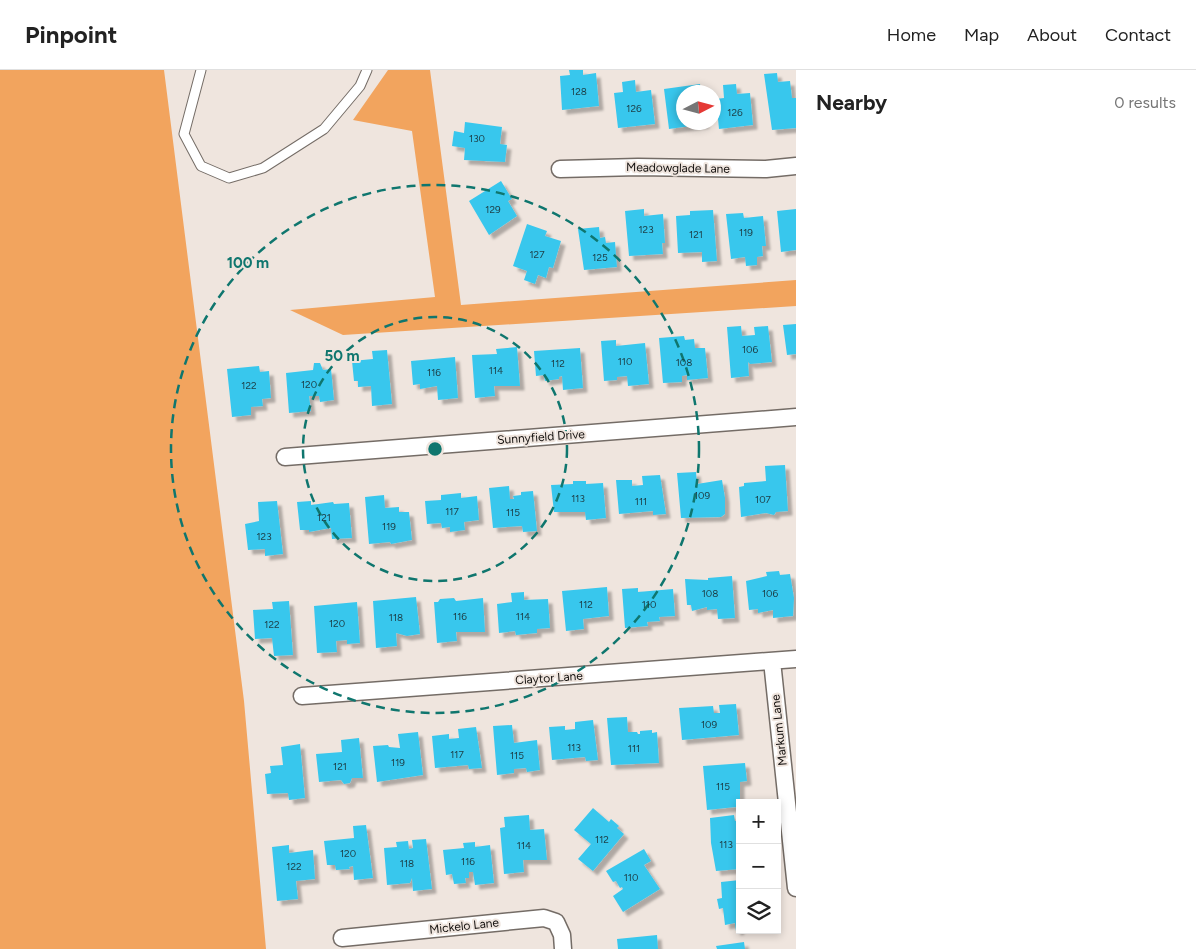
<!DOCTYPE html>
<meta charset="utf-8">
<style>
:root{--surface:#fff;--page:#f6f6f6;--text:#222;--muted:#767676;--line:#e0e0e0}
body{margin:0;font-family:Figtree,sans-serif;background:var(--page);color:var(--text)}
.controls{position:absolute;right:15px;bottom:15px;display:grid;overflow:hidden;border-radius:0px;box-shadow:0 2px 8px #0003}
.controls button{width:45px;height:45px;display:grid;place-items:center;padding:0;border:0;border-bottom:1px solid var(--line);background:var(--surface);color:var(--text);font:25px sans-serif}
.compass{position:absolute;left:676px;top:15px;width:45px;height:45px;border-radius:50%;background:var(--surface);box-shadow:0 2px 8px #0003;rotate:84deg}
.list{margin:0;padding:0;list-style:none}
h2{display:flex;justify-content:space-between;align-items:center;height:65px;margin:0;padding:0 20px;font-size:21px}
h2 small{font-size:16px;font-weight:400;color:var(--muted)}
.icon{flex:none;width:28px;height:28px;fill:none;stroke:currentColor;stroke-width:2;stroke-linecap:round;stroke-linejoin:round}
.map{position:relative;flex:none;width:796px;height:879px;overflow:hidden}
header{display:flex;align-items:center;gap:30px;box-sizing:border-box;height:70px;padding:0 25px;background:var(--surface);border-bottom:1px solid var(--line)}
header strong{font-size:24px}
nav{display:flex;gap:28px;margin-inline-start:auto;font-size:18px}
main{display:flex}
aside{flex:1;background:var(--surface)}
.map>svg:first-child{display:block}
</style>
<header>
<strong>Pinpoint</strong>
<nav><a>Home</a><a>Map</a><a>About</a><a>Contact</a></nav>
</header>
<main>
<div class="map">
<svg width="796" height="879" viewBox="0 0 796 879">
<defs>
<filter id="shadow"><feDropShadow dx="4.5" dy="4.5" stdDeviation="1" flood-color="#0004"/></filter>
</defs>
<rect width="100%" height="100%" fill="#efe5de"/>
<!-- forest -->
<path fill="#f2a45e" d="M0,0h164l80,631 22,248h-266z
M388,0h42l31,235 335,-25v26l-453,29 -53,-25 145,-13 -23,-166 -59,-11z"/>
<!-- building -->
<path fill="#39c7ed" filter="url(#shadow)" d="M569,0h14v5l13,-2 3,33 -37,4 -2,-34 10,-1z
M777,3l1,9 12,-1 2,17h4v30l-24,2 -8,-56z
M635,10l1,12 15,-2 4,34 -37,4 -4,-35 9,-1 -1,-10z
M700,14l1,8h-17v30h21v2l-36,5 -5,-40z
M736,14l1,10 13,-1 3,32 -34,4 -3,-30 8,-1 -1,-13z
M465,52l37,5 -2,17 7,1 -2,17 -41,-2 1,-12 -13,-2 2,-15 10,2z
M501,111l11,18 -4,2 9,15 -28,19 -20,-34z
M644,139v7l19,-2 2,29h-3l1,11 -34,2 -4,-45z
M796,139v41l-15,2 -4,-41z
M713,140l4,51 -15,1v-10l-24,1 -2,-37 14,-1v-4z
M743,143l1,5 19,-2 3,30h-4l1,10 -6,1v8l-11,1 -1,-9 -14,2 -5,-45z
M527,154l20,7 -2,5 16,5 -8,27 -4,-1 -3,11 -8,-3 -3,9 -11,-4 3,-9 -14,-5z
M599,157l1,11 5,-1 1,6 9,-1 2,25 -33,3 -6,-41z
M796,254v30l-9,1 -4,-30z
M741,256l1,10 13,-1 -1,-8 14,-1 4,36 -22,2 -2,-2 1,14 -18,2 -4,-51z
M684,266l1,4 9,-1 1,9h10l3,30 -21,2v-5l-5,1v6l-19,1 -4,-45z
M616,270v6l29,-3 4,41 -21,2 -1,-10 -10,1v3l-13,1 -3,-40z
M517,277l3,39h-26l1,10 -20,2 -3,-43 25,-1 -1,-5z
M580,278l3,40 -20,2 -1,-14 -3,1v2l-14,2 -1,-6 -8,1 -2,-25z
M387,280l5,54 -20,2 -1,-20 -13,1v-6h-4l-2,-20 21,-2 -1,-8z
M455,287l3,41 -20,2 -1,-14 -17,3v-5l-7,1 -2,-24z
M314,293h6l3,7 8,-1 3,31 -14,2 -1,-6h-10l2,15 -22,2 -3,-40 27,-3z
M259,296l1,6 9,-1 2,27 -9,1 1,7 -12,1v8l-19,2 -5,-48z
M785,395l3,46 -12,1 -2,3 -8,-2 -25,4 -2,-30 5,-1v-3l22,-2 -1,-15z
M696,402l1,12 25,-4 3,18v16l-4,3 -40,1 -4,-45z
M660,405l6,39 -13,1v-4l-34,3 -3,-34h16v6l11,-1 -1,-9z
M573,411h13v3l17,-1 3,35 -20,2 -1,-8h-31l-3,-27 22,-1z
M509,416l1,13h4l-1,-3 8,-1v-3l12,-1 4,40 -14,1 -1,-6 -29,2 -4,-40z
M461,423v5l16,-2 2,24 -15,2 1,8 -15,2v-5l-8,1 -1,-5 -14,1 -2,-23 16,-1v-5z
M384,425l1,13 14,-1v5h10l3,28 -21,4 -1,-2 -21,2 -4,-47z
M277,431l6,53 -18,2v-7l-17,1 -3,-26 14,-3 -1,-19z
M311,431v4l22,-3 1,2 15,-1 3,35 -20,1 -1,-11 -22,4v-2h-9l-3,-28z
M779,501l1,4 10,-1 4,24 -1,18 -20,2v-8l-15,3v-4l-9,1 -3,-29 21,-5 -1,-4z
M732,506l3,42 -17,1 -1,-10 -10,1v-3l-15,4 -1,-6h-4l-2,-26 23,1v-2z
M607,517l2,29 -26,3 1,10 -18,2 -4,-40z
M638,518v4l35,-3 2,27 -16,1 1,4 -13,1 1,4 -23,2 -3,-39z
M524,522v8l24,-1 2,29 -13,1v4l-21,2 -1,-4 -16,2 -2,-29 15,-2 -1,-9z
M416,527l4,37 -13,2 -11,-3 1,13 -21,2 -3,-47z
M454,528l2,3 27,-3 2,34h-29l1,9 -20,2 -3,-41h4l2,-3z
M289,531l4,54 -19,1 -2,-18 -17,1 -2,-29 20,-1 -1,-7z
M357,532l3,41 -13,1v-4l-11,1 1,11 -20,1 -3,-47z
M736,634l3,31 -57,5 -3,-32 34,-2 1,7h6l-1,-8z
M627,647l1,15h9l1,2h2v-3l12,-1v3l5,-1 2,31 -48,2 -4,-47z
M593,650l5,40 -12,1 -1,-4 -33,3 -3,-33 16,-1v4l10,-1v-7z
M512,655l2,18 23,-3 3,30 -13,2 -1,-4 -12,1v4l-17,2 -4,-49z
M476,657l6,41 -13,1 -1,-4 -33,3 -3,-32 17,-2v5l10,-1 -1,-9z
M418,662l5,43 -46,7 -4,-36 15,-1 1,2 11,1 -2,-14z
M359,668l4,40h-11l-2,5 -6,1 -3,-4 -22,2 -3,-28 26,-2 -1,-12z
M300,674l5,54 -16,2 -1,-7 -21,1 -2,-20 6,-1 -1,-7 13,-1 -2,-18z
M745,693l2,18 -7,1v20h-4v5l-29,3 -4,-44z
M593,738l16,14 2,-3 8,7 -2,2 7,6 -31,37 -15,-12 13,-15 -17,-14z
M529,745l1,15 14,-1 3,31h-24l1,12 -20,2 -4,-46 5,-1 -1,-10z
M734,745l1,6 5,-1v49l-24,2 -5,-28 -1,-25z
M366,755l7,53 -19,2 -1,-14 -4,1 1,2 -14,1 -1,-5h-8l-3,-24 30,-3 -1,-12z
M426,769l6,50 -19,2 -1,-13 -2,5 -23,2 -3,-37 13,-1 -1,-5 12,-1 1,8 4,-1 -1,-8z
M475,772v5l15,-2 4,38 -19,2 -2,-13h-4v6h-4l1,5 -12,1 -2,-10 -6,1 -3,-25 21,-2 -1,-5z
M289,775v8l24,-3 2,29 -19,2 2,18 -21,2 -5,-54z
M644,779l7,12 -7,4 16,24 -37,23 -10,-16 10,-7 -1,-2 -2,1 -4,-7 -3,1 -7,-11z
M740,810v50l-4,1 -1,-8 -10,2 -2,-17 -4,1 -2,-10 5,-1 -1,-16z
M657,865l1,14h-40l-1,-10z
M744,872l1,7h-28l-1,-3z"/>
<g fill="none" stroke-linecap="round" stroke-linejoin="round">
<defs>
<path id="lane" d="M201,0l-17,64 17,32 28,12 34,-10 61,-39 36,-43 7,-16"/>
<path id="street" d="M560,99l78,-2 128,2 30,-3
M285,387l511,-40
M772,591l24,227
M302,626l494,-37
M342,868l202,-20 12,4 6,13 1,14"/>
</defs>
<!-- lane casing -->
<use href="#lane" stroke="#746c66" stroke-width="11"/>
<!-- street casing -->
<use href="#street" stroke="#746c66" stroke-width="19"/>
<!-- lane -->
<use href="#lane" stroke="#fff" stroke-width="9"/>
<!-- street -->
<use href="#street" stroke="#fff" stroke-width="16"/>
</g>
<!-- distance rings -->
<g fill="none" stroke="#0f766e" stroke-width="2.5" stroke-dasharray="9 6">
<circle cx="435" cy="379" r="132"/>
<circle cx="435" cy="379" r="264"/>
</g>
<g text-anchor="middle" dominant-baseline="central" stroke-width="4" stroke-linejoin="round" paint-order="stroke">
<!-- number labels -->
<g font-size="10" fill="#1c3d45">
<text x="579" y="21">128</text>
<text x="634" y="38">126</text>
<text x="735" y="42">126</text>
<text x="477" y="68">130</text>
<text x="493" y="139">129</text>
<text x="646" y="159">123</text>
<text x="746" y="162">119</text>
<text x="696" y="164">121</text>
<text x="537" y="184">127</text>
<text x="600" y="187">125</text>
<text x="750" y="279">106</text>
<text x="625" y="291">110</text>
<text x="684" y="292">108</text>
<text x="558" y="293">112</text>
<text x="496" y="300">114</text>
<text x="434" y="302">116</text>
<text x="309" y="314">120</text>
<text x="249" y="315">122</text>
<text x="702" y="425">109</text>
<text x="578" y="428">113</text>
<text x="763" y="429">107</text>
<text x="641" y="431">111</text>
<text x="452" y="441">117</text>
<text x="513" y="442">115</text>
<text x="324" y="447">121</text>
<text x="389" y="456">119</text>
<text x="264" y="466">123</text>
<text x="710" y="523">108</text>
<text x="770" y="523">106</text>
<text x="586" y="534">112</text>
<text x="649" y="534">110</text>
<text x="460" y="546">116</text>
<text x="523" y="546">114</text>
<text x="396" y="547">118</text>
<text x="337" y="553">120</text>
<text x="272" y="554">122</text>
<text x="709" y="654">109</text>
<text x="574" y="677">113</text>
<text x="634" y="678">111</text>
<text x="457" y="684">117</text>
<text x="517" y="685">115</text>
<text x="398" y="692">119</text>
<text x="340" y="696">121</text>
<text x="723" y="716">115</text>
<text x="602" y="769">112</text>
<text x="726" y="774">113</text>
<text x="524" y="775">114</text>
<text x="348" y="783">120</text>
<text x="468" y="791">116</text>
<text x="407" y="793">118</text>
<text x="294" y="796">122</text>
<text x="631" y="807">110</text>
</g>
<!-- street labels -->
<g font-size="12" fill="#120f0d" stroke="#efe5de">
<text transform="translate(678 98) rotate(1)">Meadowglade Lane</text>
<text transform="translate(541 367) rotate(-4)">Sunnyfield Drive</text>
<text transform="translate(549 608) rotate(-4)">Claytor Lane</text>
<text transform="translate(779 660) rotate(-96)">Markum Lane</text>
<text transform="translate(464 856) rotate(-6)">Mickelo Lane</text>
</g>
</g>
<circle cx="435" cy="379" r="8" fill="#0f766e" stroke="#efe5de" stroke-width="2.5"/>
<g font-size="15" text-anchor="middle" font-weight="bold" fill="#0f766e" stroke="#efe5de" stroke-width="4" stroke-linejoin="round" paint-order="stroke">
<text x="248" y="198">100 m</text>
<text x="342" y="291">50 m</text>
</g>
</svg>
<div class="controls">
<button>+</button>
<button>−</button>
<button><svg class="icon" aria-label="layers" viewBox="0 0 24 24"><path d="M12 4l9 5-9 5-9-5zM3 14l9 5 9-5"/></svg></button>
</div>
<svg class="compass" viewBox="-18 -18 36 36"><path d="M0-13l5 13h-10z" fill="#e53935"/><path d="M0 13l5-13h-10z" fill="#767676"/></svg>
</div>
<aside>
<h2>Nearby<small>0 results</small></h2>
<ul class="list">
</ul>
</aside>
</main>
